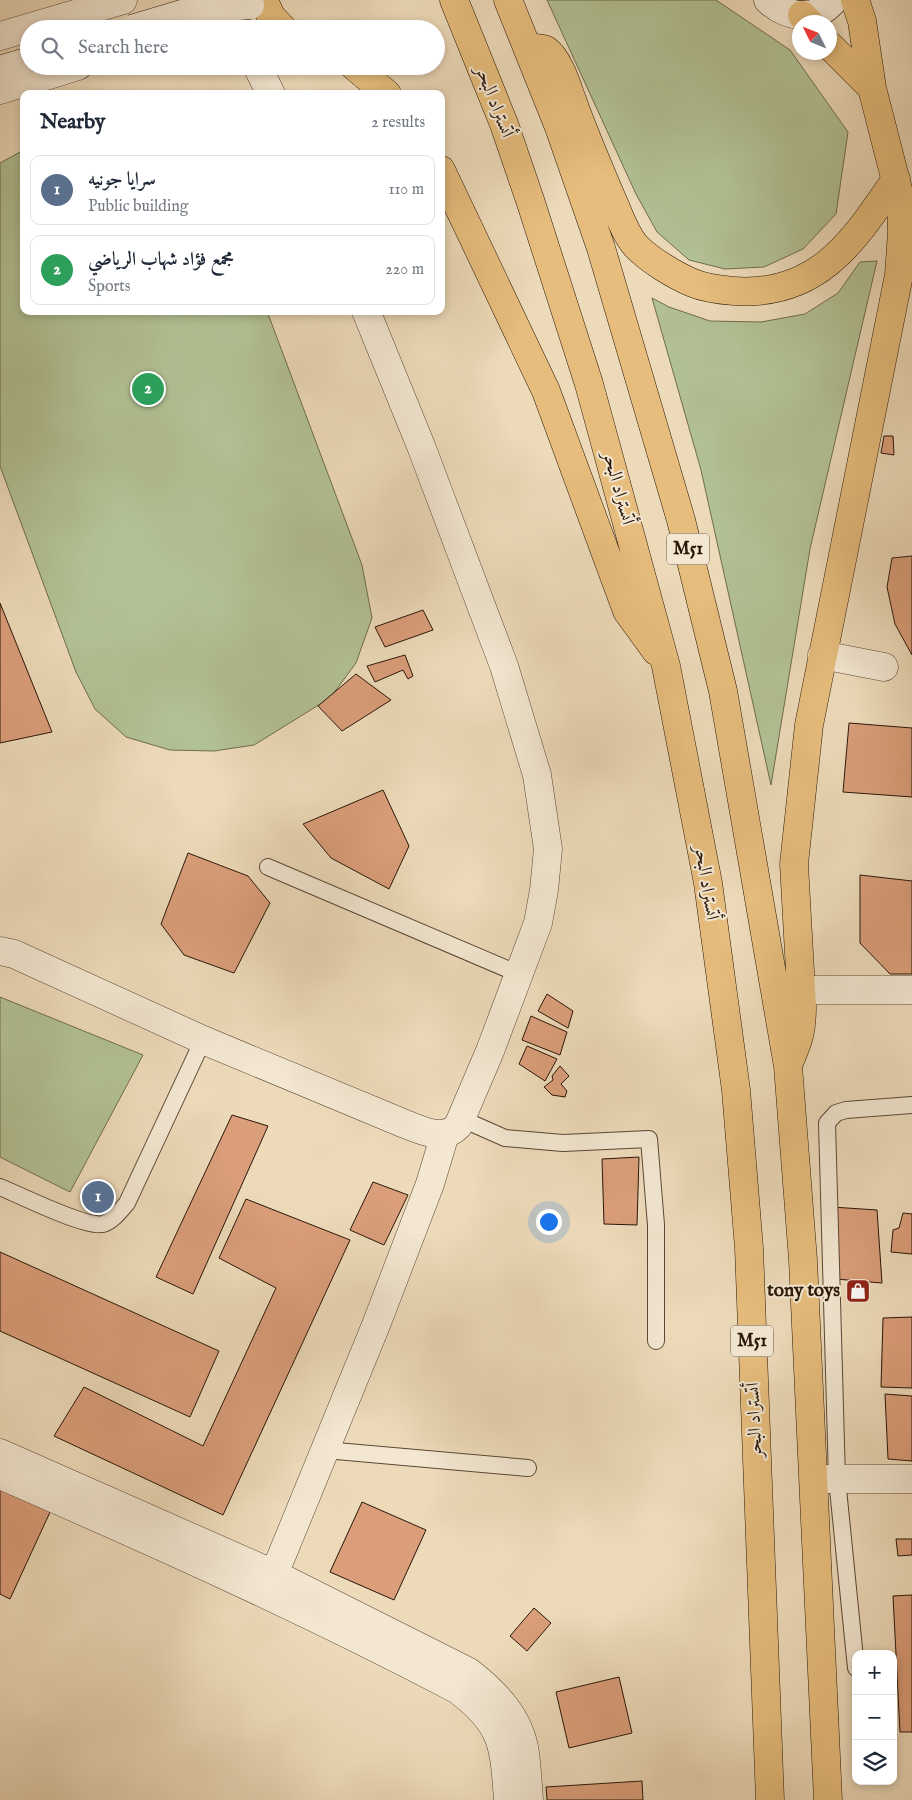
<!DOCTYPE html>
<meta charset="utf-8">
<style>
:root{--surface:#fff;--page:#f2f2f3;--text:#1f2937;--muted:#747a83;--line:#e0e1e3;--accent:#ea580c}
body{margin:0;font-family:"IM FELL English",Amiri,serif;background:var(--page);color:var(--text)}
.controls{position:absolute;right:15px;bottom:15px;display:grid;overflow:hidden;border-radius:10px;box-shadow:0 2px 8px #0003}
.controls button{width:45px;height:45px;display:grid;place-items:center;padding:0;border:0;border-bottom:1px solid var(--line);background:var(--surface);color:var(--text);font:25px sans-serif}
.compass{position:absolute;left:792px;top:15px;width:45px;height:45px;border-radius:50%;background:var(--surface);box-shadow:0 2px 8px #0003;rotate:313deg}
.you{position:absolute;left:548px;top:1221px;width:18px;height:18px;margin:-12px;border:4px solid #fff;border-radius:50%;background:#1a73e8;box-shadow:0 0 0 8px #1a73e833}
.badge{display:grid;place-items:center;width:32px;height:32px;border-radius:50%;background:var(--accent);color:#fff;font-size:16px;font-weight:700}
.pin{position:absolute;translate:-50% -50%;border:2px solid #fff;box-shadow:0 1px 5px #0006}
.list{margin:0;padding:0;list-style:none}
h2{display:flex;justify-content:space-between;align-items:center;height:65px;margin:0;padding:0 20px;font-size:21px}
h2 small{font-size:16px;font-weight:400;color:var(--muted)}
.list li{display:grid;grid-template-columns:32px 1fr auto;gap:15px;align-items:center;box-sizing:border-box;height:70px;margin:0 10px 10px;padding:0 10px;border:1px solid var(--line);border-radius:10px}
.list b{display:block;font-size:19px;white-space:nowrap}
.list p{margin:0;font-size:16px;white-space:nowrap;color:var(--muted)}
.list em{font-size:16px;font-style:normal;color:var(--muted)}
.icon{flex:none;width:28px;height:28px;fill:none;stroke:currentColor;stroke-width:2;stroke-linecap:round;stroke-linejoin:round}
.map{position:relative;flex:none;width:912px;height:1800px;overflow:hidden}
.search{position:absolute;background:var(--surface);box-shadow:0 2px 8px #0003;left:20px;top:20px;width:425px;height:55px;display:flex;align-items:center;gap:12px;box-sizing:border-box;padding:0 18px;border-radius:28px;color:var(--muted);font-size:19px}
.panel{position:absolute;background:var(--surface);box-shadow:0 2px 8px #0003;left:20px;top:90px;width:425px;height:225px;border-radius:10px}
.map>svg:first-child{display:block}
</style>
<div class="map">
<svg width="912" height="1800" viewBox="0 0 912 1800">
<rect width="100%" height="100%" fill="#eddab9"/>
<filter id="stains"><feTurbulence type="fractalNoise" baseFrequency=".004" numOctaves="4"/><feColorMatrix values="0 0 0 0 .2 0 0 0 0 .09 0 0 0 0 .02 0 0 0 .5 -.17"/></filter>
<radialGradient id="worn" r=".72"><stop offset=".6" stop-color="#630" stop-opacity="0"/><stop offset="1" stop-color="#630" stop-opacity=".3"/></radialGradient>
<!-- green -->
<path fill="#b2c194" stroke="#6e6c4e" d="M547,0h169l74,50 58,82 -12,82 -33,35 -39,18 -39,2 -36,-9 -32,-28 -21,-38z
M24,150v161h243l95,254 10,53 -16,45 -26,35 -76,47 -40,6 -44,-1 -44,-13 -31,-28 -19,-37 -76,-206v-303z
M877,261l-67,288 -39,236 -70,-315 -49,-172 17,9 41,14 51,1 44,-8 33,-21 22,-31z
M0,997l143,58 -73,137 -70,-35z"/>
<!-- building -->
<path fill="#da9e7a" stroke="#291609" d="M884,436h9l1,19 -13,-2z
M912,556v99l-17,-31 -8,-37 5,-29z
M0,603l52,129 -52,11z
M423,610l10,20 -48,17 -10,-20z
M405,655l8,21 -5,3 -5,-9 -28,12 -8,-16z
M356,674l35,26 -49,31 -24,-25z
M849,723l63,5v69l-69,-5z
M383,790l26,56 -20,43 -58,-31 -28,-34z
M188,853l60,23 22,27 -36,70 -50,-18 -23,-31z
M860,875l52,6v93h-22l-30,-31z
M547,994l26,17 -5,17 -30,-17z
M531,1016l36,16 -7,23 -38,-15z
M527,1046l30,13 -12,22 -26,-17z
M560,1066l9,10 -8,8 6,7 -2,6 -13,-2 -8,-8 9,-7 -1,-4z
M232,1115l36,11 -75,168 -37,-17z
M639,1157l-2,68 -33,-1 -2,-65z
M373,1182l35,13 -24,50 -34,-15z
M246,1199l104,41 -127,275 -169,-79 30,-49 119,59 73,-158 -57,-30z
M832,1207l45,3 5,73 -46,-4z
M903,1213l9,1v40l-21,-2 2,-22 6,-2z
M0,1252l219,99 -29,66 -190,-86z
M912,1317v71l-31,-1 2,-69z
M885,1394l27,2v65l-24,-2z
M0,1487l51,23 -41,89 -10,-5z
M362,1502l64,28 -32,70 -64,-28z
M896,1539h16v16l-14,1z
M912,1595v137h-12l-7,-136z
M534,1608l17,15 -24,28 -17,-15z
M619,1677l13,56 -63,15 -13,-56z
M642,1781l1,19h-96l-1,-13z"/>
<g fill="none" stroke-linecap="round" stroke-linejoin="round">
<defs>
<path id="service" d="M268,867l251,107
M462,1119l43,19 58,5 86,-4 7,86v116
M0,1187c20,8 85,41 103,37 10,-3 17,-13 24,-21l76,-163
M325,1450l203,18
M856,1668l-19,-189 -10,-356 9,-10 10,-3 66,-5"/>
<path id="minor" d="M0,36l123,-36
M822,655l62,12
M801,990h111
M266,1594l110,-269 54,-141 15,-50"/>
<path id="tertiary" d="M224,0l14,29
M257,66l14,28
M0,951l14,3 189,86 202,84c17,6 38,18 53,2l32,-75 48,-128 6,-33 4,-41 -11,-74 -33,-109 -83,-220 -55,-135
M0,1453l274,121 195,98c27,21 51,46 56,81 2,16 3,32 4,47
M0,1475c154,67 308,136 458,215 46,35 46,55 50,110
M814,1479h98"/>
<path id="secondary" d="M768,0c19,18 48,22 66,0
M0,70l29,-9
M0,90l78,-24"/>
<path id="motorway" d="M454,0l50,124 27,79 58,181 77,282 42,217 28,207 13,158 21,552
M508,0l51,127 42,121 80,272 42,171 65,375 15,194 25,540
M264,1l7,15 12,13
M802,15l7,7
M830,46l42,42
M527,47c6,1 15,1 19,3 13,9 21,36 26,50 12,34 26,66 40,99 7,15 13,35 24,47 13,14 40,30 57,37 12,5 28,7 41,8 84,6 120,-50 162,-112
M354,66l33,28
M441,170l105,221 81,220 29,40
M788,1065c10,-23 14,-33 14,-58l-8,-143 15,-139 90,-450 3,-43 -1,-31 -29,-113 -10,-67 -7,-21"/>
</defs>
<!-- service casing -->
<use href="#service" stroke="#5a4735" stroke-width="18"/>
<!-- minor casing -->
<use href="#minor" stroke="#5a4735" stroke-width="29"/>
<!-- tertiary casing -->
<use href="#tertiary" stroke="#5a4735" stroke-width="29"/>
<!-- secondary casing -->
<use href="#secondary" stroke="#291609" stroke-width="29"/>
<!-- motorway casing -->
<use href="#motorway" stroke="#291609" stroke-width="29"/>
<!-- service -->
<use href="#service" stroke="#f3e7d2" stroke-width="16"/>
<!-- minor -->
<use href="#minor" stroke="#f3e7d2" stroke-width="28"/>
<!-- tertiary -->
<use href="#tertiary" stroke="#f3e7d2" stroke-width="28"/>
<!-- secondary -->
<use href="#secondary" stroke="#f3e7d2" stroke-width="28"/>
<!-- motorway -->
<use href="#motorway" stroke="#e6bd7c" stroke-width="28"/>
<defs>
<path id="secondary-bridge" d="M132,29l63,-19 55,-5"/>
</defs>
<!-- secondary-bridge casing -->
<use href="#secondary-bridge" stroke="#291609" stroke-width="29" stroke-linecap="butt"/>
<!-- secondary-bridge -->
<use href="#secondary-bridge" stroke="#f3e7d2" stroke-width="28"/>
</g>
<!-- icons -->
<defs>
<symbol id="shop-square" viewBox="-11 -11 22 22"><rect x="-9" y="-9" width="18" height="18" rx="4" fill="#8f2418" stroke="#f3e7d2"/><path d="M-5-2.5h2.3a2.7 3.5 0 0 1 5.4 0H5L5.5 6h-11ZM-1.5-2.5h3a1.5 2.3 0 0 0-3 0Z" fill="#fff"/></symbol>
</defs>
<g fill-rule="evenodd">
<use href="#shop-square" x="844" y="1277" width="28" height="28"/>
</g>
<g text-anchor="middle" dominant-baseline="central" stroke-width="4" stroke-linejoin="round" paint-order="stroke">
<!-- shield labels -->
<g fill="#f3e7d2" stroke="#665545" stroke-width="1">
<rect x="667" y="533.5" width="42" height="31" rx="4"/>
<rect x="731" y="1325.5" width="42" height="31" rx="4"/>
</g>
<g font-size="18" font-weight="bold" fill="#291609">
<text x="688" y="549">M51</text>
<text x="752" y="1341">M51</text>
</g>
<!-- street labels -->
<g font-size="19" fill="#291609" stroke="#f3e7d2">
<text transform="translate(494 102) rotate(69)">أتستراد البحر</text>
<text transform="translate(618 488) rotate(75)">أتستراد البحر</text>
<text transform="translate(706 883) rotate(81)">أتستراد البحر</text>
<text transform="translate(755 1420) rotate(-92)">أتستراد البحر</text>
</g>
<!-- poi labels -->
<g font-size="19" font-weight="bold" fill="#291609" stroke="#f3e7d2" text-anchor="end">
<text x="840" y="1291">tony toys</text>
</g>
</g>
<rect width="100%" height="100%" filter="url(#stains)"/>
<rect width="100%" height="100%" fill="url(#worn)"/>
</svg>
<div class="controls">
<button>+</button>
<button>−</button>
<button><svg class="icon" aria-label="layers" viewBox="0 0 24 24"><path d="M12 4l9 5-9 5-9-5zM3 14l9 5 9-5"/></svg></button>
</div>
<svg class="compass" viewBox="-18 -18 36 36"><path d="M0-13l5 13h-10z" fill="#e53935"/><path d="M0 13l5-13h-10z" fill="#747a83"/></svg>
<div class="you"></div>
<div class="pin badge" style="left:98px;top:1197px;background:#5c6f8a">1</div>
<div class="pin badge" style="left:148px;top:389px;background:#2e9e5b">2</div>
<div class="search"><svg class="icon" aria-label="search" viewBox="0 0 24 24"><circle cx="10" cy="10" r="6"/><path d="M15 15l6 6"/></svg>Search here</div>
<section class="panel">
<h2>Nearby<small>2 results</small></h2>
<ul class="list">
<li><span class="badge" style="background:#5c6f8a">1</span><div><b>سرايا جونيه</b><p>Public building</p></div><em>110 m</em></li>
<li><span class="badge" style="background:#2e9e5b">2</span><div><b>مجمع فؤاد شهاب الرياضي</b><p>Sports</p></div><em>220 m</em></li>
</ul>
</section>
</div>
